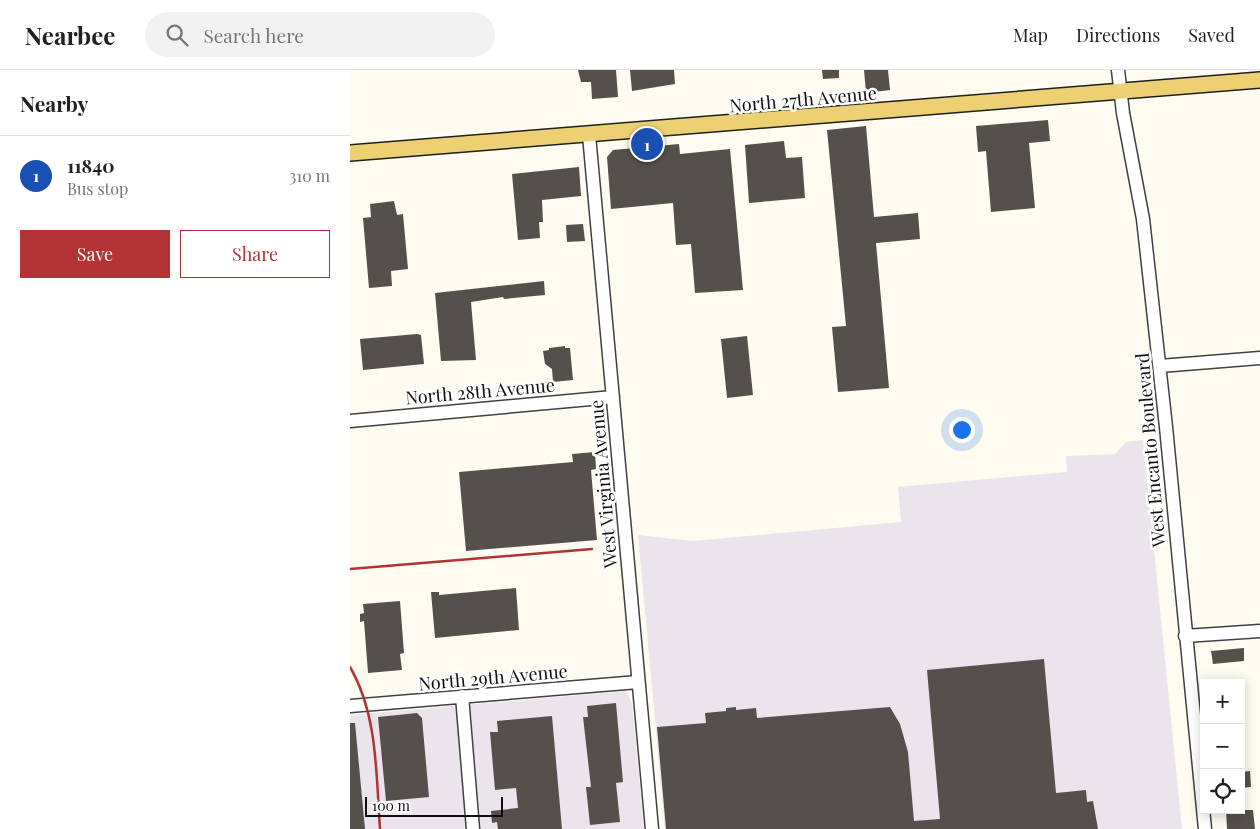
<!DOCTYPE html>
<meta charset="utf-8">
<style>
:root{--surface:#fff;--page:#f2f2f2;--text:#202124;--muted:#757577;--line:#e0e0e0;--accent:#b23236}
body{margin:0;font-family:"Playfair Display",serif;background:var(--page);color:var(--text)}
.controls{position:absolute;right:15px;bottom:15px;display:grid;overflow:hidden;border-radius:0px;box-shadow:0 2px 12px #0003}
.controls button{width:45px;height:45px;display:grid;place-items:center;padding:0;border:0;border-bottom:1px solid var(--line);background:var(--surface);color:var(--text);font:25px sans-serif}
.scale{position:absolute;left:15px;bottom:12px;width:138px;box-sizing:border-box;padding-left:5px;border:2px solid #0e0e0e;border-top:0;font-size:14px;line-height:18px;white-space:nowrap;color:#0e0e0e;-webkit-text-stroke:4px #fff;paint-order:stroke}
.you{position:absolute;left:611px;top:359px;width:18px;height:18px;margin:-12px;border:4px solid #fff;border-radius:50%;background:#1a73e8;box-shadow:0 0 0 8px #1a73e833}
.badge{display:grid;place-items:center;width:32px;height:32px;border-radius:50%;background:var(--accent);color:#fff;font-size:16px;font-weight:700}
.pin{position:absolute;translate:-50% -50%;border:2px solid #fff;box-shadow:0 1px 5px #0006}
.list{margin:0;padding:0;list-style:none}
h2{display:flex;justify-content:space-between;align-items:center;height:65px;margin:0;padding:0 20px;font-size:21px}
h2 small{font-size:16px;font-weight:400;color:var(--muted)}
.list li{display:grid;grid-template-columns:32px 1fr auto;gap:15px;align-items:center;box-sizing:border-box;height:80px;padding:0 20px;border-top:1px solid var(--line)}
.list b{display:block;font-size:19px;white-space:nowrap}
.list p{margin:0;font-size:16px;white-space:nowrap;color:var(--muted)}
.list em{font-size:16px;font-style:normal;color:var(--muted)}
.actions{display:flex;gap:10px;padding:15px 20px}
.actions a{flex:1;padding:11px 0;border:1px solid var(--accent);border-radius:0px;text-align:center;font-size:18px;color:var(--accent)}
.actions .main{background:var(--accent);color:#fff}
.icon{flex:none;width:28px;height:28px;fill:none;stroke:currentColor;stroke-width:2;stroke-linecap:round;stroke-linejoin:round}
.map{position:relative;flex:none;width:910px;height:759px;overflow:hidden}
header{display:flex;align-items:center;gap:30px;box-sizing:border-box;height:70px;padding:0 25px;background:var(--surface);border-bottom:1px solid var(--line)}
header strong{font-size:24px}
nav{display:flex;gap:28px;margin-inline-start:auto;font-size:18px}
.search{width:350px;height:45px;background:var(--page);display:flex;align-items:center;gap:12px;box-sizing:border-box;padding:0 18px;border-radius:28px;color:var(--muted);font-size:19px}
main{display:flex}
aside{flex:1;background:var(--surface)}
.map>svg:first-child{display:block}
</style>
<header>
<strong>Nearbee</strong>
<div class="search"><svg class="icon" aria-label="search" viewBox="0 0 24 24"><circle cx="10" cy="10" r="6"/><path d="M15 15l6 6"/></svg>Search here</div>
<nav><a>Map</a><a>Directions</a><a>Saved</a></nav>
</header>
<main>
<aside>
<h2>Nearby<small></small></h2>
<ul class="list">
<li><span class="badge" style="background:#1a4fb4">1</span><div><b>11840</b><p>Bus stop</p></div><em>310 m</em></li>
</ul>
<div class="actions"><a class="main">Save</a><a>Share</a></div>
</aside>
<div class="map">
<svg width="910" height="759" viewBox="0 0 910 759">
<rect width="100%" height="100%" fill="#fefbf1"/>
<!-- industrial -->
<path fill="#ebe4ec" d="M793,370l39,389h-517l-27,-294 55,6 208,-19 -3,-35 169,-15 -1,-16 49,-2 11,-12z
M276,621l6,12 12,126h-294v-114z"/>
<!-- building -->
<path fill="#56504c" d="M228,0h38l2,27 -26,2 -1,-17h-10z
M280,0h44l1,14 -43,7z
M472,0h17v8l-16,1z
M514,0h24l2,20 -24,3z
M698,50l2,21 -21,2 6,65 -44,4 -5,-61 -8,1 -2,-26z
M516,56l8,91 44,-4 2,26 -44,4 13,145 -51,4 -6,-65 14,-1 -19,-196z
M434,71l2,17 16,-1 3,41 -56,5 -4,-58z
M329,74l1,10 50,-5 13,141 -48,3 -4,-49 -15,1 -3,-42 -62,6 -4,-52 6,-7z
M229,97l2,29 -39,4 1,22h-4l1,16 -22,2 -6,-66z
M44,131l3,14 6,-1 5,55 -17,2 1,15 -23,2 -6,-70 8,-1 -1,-13z
M233,154l2,17 -18,1 -1,-17z
M194,211l1,14 -41,4 -1,-2 -32,5 5,58 -35,1 -6,-68z
M67,264l4,1 3,29 -61,6 -3,-31z
M397,266l6,59 -26,3 -6,-59z
M215,276v2h5l3,32 -20,2 -1,-13 -7,-5 -2,-13 6,-1v-2z
M245,382l1,17 -5,1 6,70 -131,11 -7,-79 114,-10 -1,-8z
M166,518l3,42 -84,8 -4,-46h8v3z
M50,531l4,52 -4,1 2,16 -34,3 -4,-52 -4,1v-8l4,-1 -1,-9z
M894,578v13l-31,3 -2,-13z
M694,589l12,134 30,-3 1,12 6,-1 5,28h-432l-9,-102 49,-4 -1,-10 21,-2v-3l10,-1v3l20,-2 1,10 133,-11 10,17 8,28 6,69 26,-2 -13,-149z
M266,633l7,79 -7,1 4,39 -30,3 -4,-38h5l-8,-70h5l-1,-11z
M67,643l5,5 7,79 -43,4 -8,-84z
M202,646l10,113h-64l-1,-7 -5,1 -1,-12 27,-3 -2,-20 -21,2 -5,-58h8l-1,-11z
M0,653h5l10,106h-15z
M900,701l1,16 -10,1v-16z
M876,740h27l2,19h-28z"/>
<g fill="none" stroke-linecap="round" stroke-linejoin="round">
<defs>
<path id="minor" d="M768,0l5,43 20,106 23,208 39,402
M239,65l63,694
M810,296l100,-8
M0,351l263,-24
M835,566l75,-5
M112,626l11,133
M0,636l288,-24"/>
<path id="major" d="M0,83l910,-73"/>
</defs>
<!-- minor casing -->
<use href="#minor" stroke="#414141" stroke-width="15"/>
<!-- major casing -->
<use href="#major" stroke="#1f1f1f" stroke-width="18"/>
<!-- minor -->
<use href="#minor" stroke="#fff" stroke-width="12"/>
<!-- major -->
<use href="#major" stroke="#ecd072" stroke-width="15"/>
<!-- rail -->
<path stroke="#b23236" stroke-width="2.5" d="M0,499l242,-20
M0,597c28,48 26,108 30,162"/>
</g>
<g text-anchor="middle" dominant-baseline="central" stroke-width="5" stroke-linejoin="round" paint-order="stroke">
<!-- street labels -->
<g font-size="18" fill="#0e0e0e" stroke="#fff">
<text transform="translate(453 29) rotate(-5)">North 27th Avenue</text>
<text transform="translate(130 321) rotate(-5)">North 28th Avenue</text>
<text transform="translate(800 380) rotate(-95)">West Encanto Boulevard</text>
<text transform="translate(253 414) rotate(-95)">West Virginia Avenue</text>
<text transform="translate(143 607) rotate(-5)">North 29th Avenue</text>
</g>
</g>
</svg>
<div class="controls">
<button>+</button>
<button>−</button>
<button><svg class="icon" aria-label="locate" viewBox="0 0 24 24"><circle cx="12" cy="12" r="6"/><path d="M12 2v4M12 18v4M2 12h4M18 12h4"/></svg></button>
</div>
<div class="scale">100 m</div>
<div class="you"></div>
<div class="pin badge" style="left:297px;top:74px;background:#1a4fb4">1</div>
</div>
</main>
